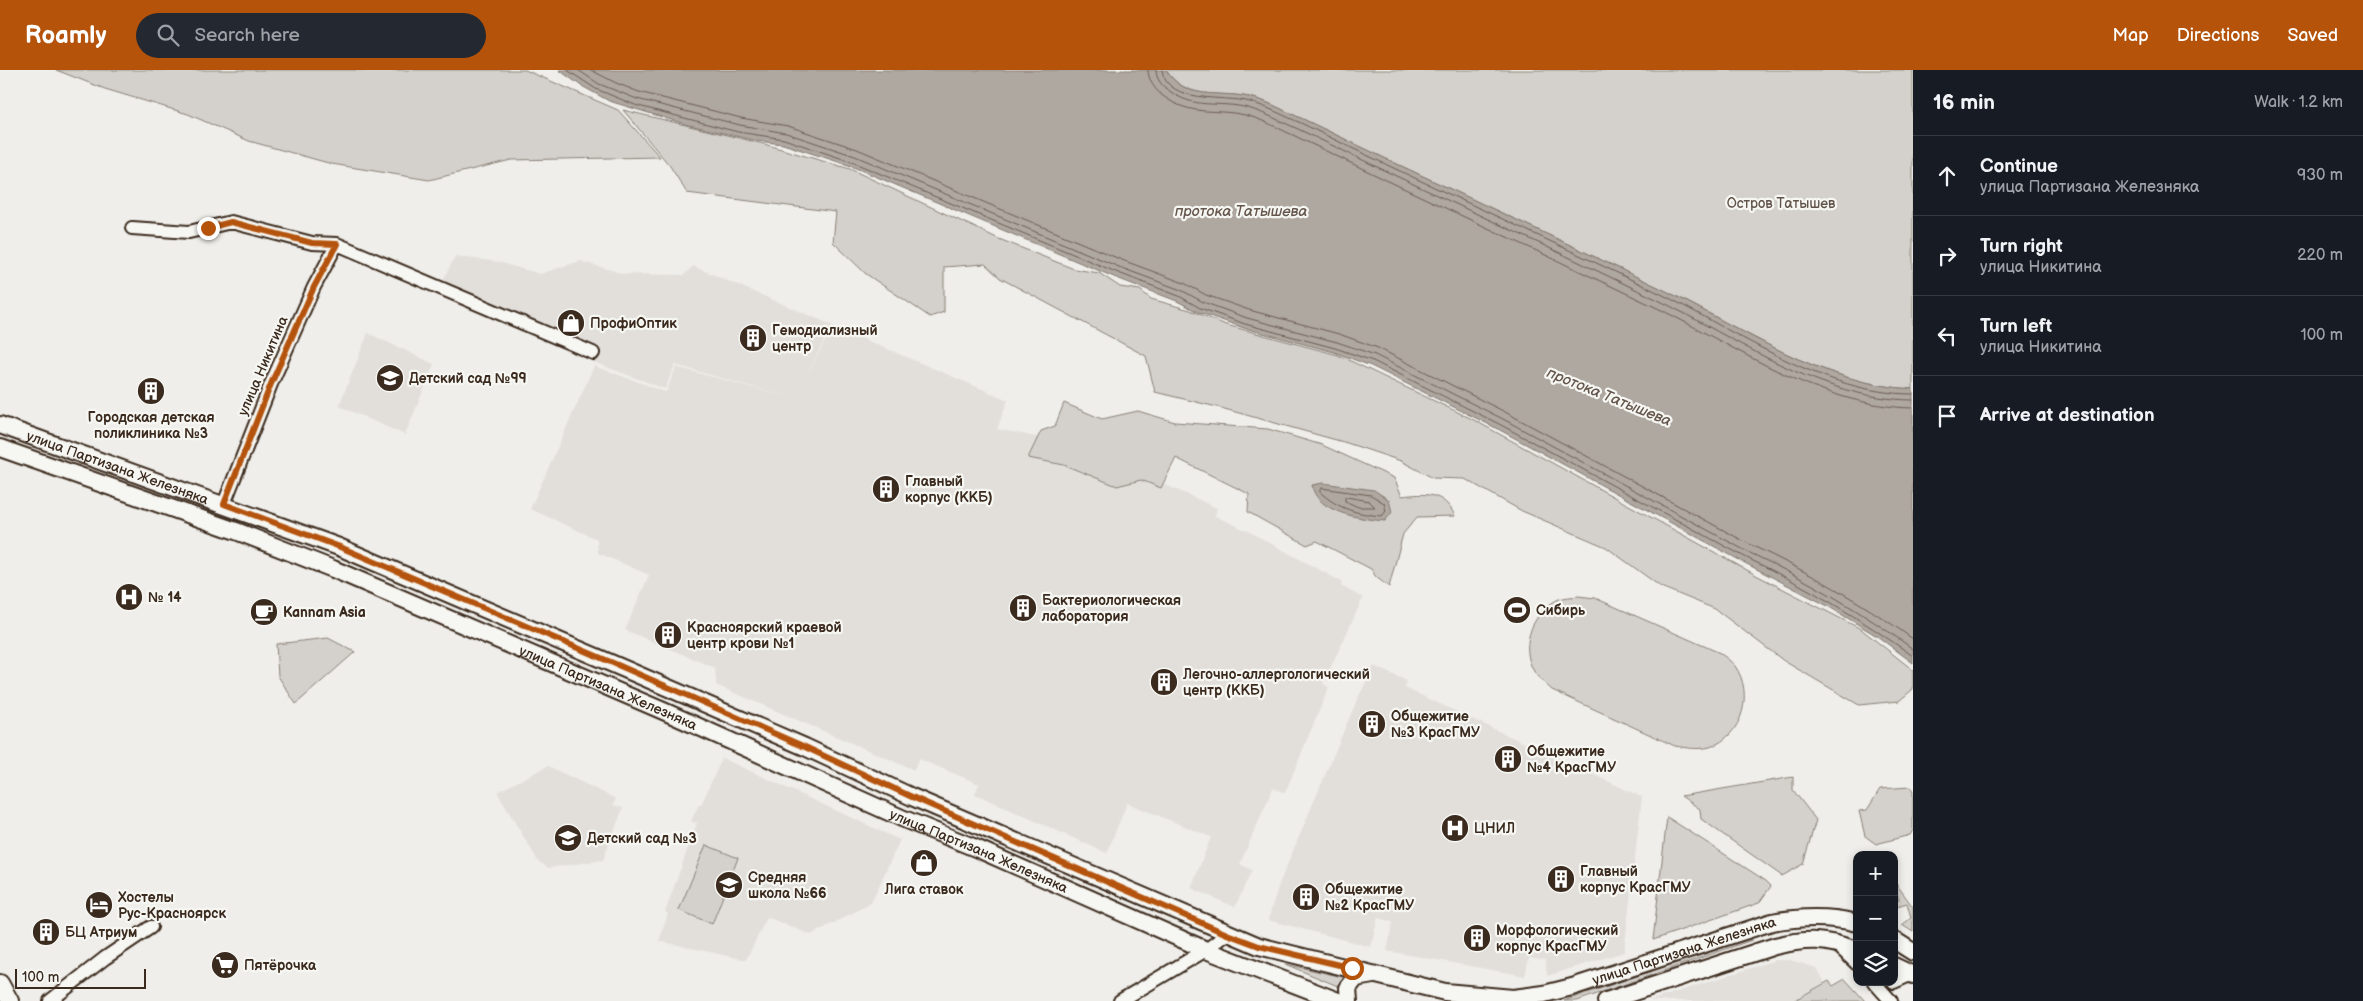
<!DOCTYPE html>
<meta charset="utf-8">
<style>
:root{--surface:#171b24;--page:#242831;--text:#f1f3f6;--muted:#9ea1a6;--line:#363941;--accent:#b45309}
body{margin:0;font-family:"Balsamiq Sans",sans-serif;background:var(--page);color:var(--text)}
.controls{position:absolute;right:15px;bottom:15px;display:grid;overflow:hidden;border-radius:10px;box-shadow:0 2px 8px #0003}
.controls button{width:45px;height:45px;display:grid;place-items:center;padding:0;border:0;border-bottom:1px solid var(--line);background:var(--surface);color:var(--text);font:25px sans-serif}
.scale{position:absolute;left:15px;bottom:12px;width:131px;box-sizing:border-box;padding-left:5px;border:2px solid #3b2a1e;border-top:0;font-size:14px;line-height:18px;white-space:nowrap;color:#3b2a1e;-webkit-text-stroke:4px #f6f6f2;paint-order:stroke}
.stop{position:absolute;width:15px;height:15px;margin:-11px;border:4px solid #b45309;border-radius:50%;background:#fff}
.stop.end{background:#b45309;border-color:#fff;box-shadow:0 1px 5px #0008}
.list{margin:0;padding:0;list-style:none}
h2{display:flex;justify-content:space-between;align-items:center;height:65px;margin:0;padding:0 20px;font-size:21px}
h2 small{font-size:16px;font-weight:400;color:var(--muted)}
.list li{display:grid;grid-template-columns:32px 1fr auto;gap:15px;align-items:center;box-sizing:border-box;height:80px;padding:0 20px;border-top:1px solid var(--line)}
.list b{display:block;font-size:19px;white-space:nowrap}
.list p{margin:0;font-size:16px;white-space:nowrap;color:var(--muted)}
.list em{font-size:16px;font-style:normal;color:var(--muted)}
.icon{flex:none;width:28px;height:28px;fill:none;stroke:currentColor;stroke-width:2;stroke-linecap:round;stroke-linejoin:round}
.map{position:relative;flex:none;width:1913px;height:931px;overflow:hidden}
header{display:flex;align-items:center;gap:30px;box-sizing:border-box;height:70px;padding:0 25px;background:var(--accent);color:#fff}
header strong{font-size:24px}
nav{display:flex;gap:28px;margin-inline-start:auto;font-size:18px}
.search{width:350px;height:45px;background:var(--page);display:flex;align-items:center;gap:12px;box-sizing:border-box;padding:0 18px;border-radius:28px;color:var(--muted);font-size:19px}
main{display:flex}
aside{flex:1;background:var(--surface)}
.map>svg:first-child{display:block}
</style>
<header>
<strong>Roamly</strong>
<div class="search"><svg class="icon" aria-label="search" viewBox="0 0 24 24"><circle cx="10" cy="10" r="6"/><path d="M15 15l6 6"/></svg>Search here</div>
<nav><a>Map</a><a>Directions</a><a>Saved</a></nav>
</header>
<main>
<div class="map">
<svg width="1913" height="931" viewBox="0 0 1913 931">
<rect width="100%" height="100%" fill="#efeeea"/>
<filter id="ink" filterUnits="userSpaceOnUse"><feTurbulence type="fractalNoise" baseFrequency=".02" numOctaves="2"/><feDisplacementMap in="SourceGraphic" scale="10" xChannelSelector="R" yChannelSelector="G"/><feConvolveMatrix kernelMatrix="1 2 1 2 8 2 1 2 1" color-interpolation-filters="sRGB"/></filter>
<g filter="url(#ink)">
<!-- built -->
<path fill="#e2dfdb" d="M455,186l43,6 42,12 40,-13 44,13 60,1 9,-9 139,59 -25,50 26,-49 175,74 -11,29 40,8 16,-3 164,74 -2,8 33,15 94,51 -1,4 22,12 -40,86 6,3 -44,106 -12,-5 -33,76 12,6 -17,37 -44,-19 20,-51 -84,-34 -20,50 -5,-2 -127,-57 4,-10 -60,-25 -5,11 -198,-85 -1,-17 -90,-38 24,-55 -51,-22 -1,-14 -67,-30 64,-143 72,26 10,-25 119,32 -120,-34 -10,24 -80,-30 -149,-64z
M368,263l66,31 -29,71 -66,-29z
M1374,596l33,15 -2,7 237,109 -18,155 -77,24 -2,-16 -16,-2 -4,18 -138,-25 6,-29 -15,-4 -7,29 -103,-27 11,-36 77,-182z
M722,688l178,82 -29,63 -60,32 -44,-18 -21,43 -87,-19 9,-27 -3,-2 32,-89 -6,-2 8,-17 2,1z
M548,696l68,33 -3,6 10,3 -20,52 -55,8 -10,-7 -41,-69z
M1775,890h15l27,8 8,15 -32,18h-144z"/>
<!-- green -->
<path fill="#d4d1cc" stroke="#887e75" d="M56,0h469l93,40 42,47 -149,3 -82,20 -97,-16 -83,-23 -61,-27 -83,-25z
M1166,0h747v319c-93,-5 -169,-60 -251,-100 -119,-58 -240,-112 -359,-170 -17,-7 -36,-19 -54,-22 -31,-6 -63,4 -83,-27z
M623,40l141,34 86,25 149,70 75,30 25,4 21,14 20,3 11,9 39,11 36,15 112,30 134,64 284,156 105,54 52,41v19l-14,12 -40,4 -75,-44 -69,-52 -54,-22 -55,-40 -84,-36 -57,-32 -32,-1 -32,-17 -54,-18 -126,-35 -66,-16 -9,-36 -146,-78 -15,-14 -41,3v45l-14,5 -64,-43 -33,-32 3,-30 -149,-19 -17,-27z
M1064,333l38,16 36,-8 37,11 93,7 54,16 72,33 8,18c23,-3 42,-4 53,20l-38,1 -14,17 -14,53 -13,-10 -5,-8 -54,-28 -10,4 -59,-33 1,-18 -73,-36 -15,30 -20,-8 -24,6 -53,-21 -36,-7 13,-27 14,-5z
M1578,526l17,2 125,55c5,4 11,8 15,13 19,27 8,70 -25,81 -12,3 -23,1 -35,-1l-123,-56c-4,-4 -10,-8 -14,-13 -21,-25 -8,-65 21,-78 6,-2 13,-2 19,-3z
M328,568l27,14 -59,52 -18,-28 -2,-32z
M1793,707v13l23,30 -13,44 -21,12 -81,-57 -1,-10 -19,-13z
M1910,717l3,5v38l-3,5 -34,9 -11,-8 -6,-25 8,-1 13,-21z
M1667,747l99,64 5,5 -12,17 -106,37z
M706,775l32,13 -26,66 -33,-14z
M1894,811l19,26v25l-11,-7 9,-7 -4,-15 -10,3 -2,-5 4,-1z
M1751,867l1,3 -175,61h-13z
M1285,894l58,13 -3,10z
M1845,909l20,22h-72l36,-20 4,5z"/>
<!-- water -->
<path fill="#afa8a1" stroke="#81766d" d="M559,0h607c20,32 52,20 83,27 18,4 37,15 54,22 119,58 240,112 359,170 81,40 158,95 251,100v274l-36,-27 -51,-31 -83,-43 -245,-133 -127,-63 -37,-14 -90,-24 -46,-16 -21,-11 -63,-24 -263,-111 -68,-22 -26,-3 -72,-17 -76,-23 -29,-16z
M1323,413l51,7 15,10 3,12 -7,9c-23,-2 -69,-8 -73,-36z"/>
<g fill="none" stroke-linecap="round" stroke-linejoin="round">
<!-- shore -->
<path stroke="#695c52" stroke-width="1" d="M567,0l29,19 39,16 103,27 46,7 68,23 264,110 63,24 21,12 45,16 90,24 38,13 128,64 244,132c59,28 115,61 168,99
M578,0l21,14 38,15 103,26 46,8 69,23 264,111 62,23 22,12 44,16 90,24 38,13 128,64 245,133c58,27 113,59 165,97
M591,0l25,13 23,9 102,26 47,8 69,23 265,111 62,23 22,12 43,15 90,24 39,14 129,65 244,132c57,27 111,57 162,94
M1148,0c0,10 7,20 15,26 28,21 51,12 82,19 17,4 34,14 50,21 118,58 237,112 356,169 84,40 165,101 262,103
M1156,0c0,8 5,15 11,19 27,22 51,11 81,19 17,5 34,14 50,21 119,58 239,112 358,170 82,40 162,100 257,101
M1162,0c4,35 65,25 88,32 18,5 34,14 51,21 118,59 239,112 358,170 79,39 164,101 254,101
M1321,418l50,7 13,8 2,8 -4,5c-24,-2 -44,-7 -62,-24z
M1347,427l22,4 6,6h-17l-13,-6v-3z"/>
<defs>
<path id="minor" d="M132,158l57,4 42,-10 81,21 25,1 256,109
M224,434l47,-120 43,-97 23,-43
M1837,875l20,19
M1874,912l17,19
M1894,912l18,-8
M50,931l55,-43 46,-31
M1120,931l86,-51 21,-16"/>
<g id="major">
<path id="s1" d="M0,355l339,122 281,120 185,80 107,50 347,149 186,46 68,6 31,-4 28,-7 200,-65c29,-5 57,-6 85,1"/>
<path id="s2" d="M0,378l236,83 97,38 335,144 236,106 74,30 228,101 132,51"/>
<path d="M1894,870l19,12"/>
<path d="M1894,896l19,9"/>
<path d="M0,913l10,18"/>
<path d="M1349,931l-1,-13 8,-10 17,-3"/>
<path d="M1606,931l169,-55c34,-8 49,-7 82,4"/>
</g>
</defs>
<!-- minor casing -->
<use href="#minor" stroke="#3b2a1e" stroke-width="16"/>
<!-- major casing -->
<use href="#major" stroke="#3b2a1e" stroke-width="20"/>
<!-- minor -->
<use href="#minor" stroke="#f6f6f2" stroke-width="12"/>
<!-- major -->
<use href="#major" stroke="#f6f6f2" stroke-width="16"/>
</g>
</g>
<g fill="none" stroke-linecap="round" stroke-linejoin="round" filter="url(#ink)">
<!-- route -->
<path stroke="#b45309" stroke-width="6" d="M208,158l23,-6 81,21 25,1 -23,43 -43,97 -47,120 116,43 280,119 185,81 107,50 315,137 32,12 93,22"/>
</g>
<!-- icons -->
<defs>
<symbol id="shop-disc" viewBox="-11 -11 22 22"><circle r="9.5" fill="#3b2a1e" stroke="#f6f6f2"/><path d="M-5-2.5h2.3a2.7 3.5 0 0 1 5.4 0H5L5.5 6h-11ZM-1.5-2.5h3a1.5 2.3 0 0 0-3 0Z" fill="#fff"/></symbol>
<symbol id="building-disc" viewBox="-11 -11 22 22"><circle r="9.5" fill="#3b2a1e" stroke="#f6f6f2"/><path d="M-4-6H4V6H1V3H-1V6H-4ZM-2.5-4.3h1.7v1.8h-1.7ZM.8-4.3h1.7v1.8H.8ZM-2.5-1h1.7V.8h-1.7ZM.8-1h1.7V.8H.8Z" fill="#fff"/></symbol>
<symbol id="school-disc" viewBox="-11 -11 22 22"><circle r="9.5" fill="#3b2a1e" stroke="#f6f6f2"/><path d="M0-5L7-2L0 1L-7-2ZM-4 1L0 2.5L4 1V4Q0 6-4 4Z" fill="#fff"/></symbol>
<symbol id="hospital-disc" viewBox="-11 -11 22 22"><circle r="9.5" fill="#3b2a1e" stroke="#f6f6f2"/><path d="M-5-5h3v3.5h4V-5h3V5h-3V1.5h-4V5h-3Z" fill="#fff"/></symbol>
<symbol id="stadium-disc" viewBox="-11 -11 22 22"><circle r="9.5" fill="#3b2a1e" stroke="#f6f6f2"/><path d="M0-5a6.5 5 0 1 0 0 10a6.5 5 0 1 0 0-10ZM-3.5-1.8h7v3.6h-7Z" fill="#fff"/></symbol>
<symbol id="cafe-disc" viewBox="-11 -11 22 22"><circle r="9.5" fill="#3b2a1e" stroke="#f6f6f2"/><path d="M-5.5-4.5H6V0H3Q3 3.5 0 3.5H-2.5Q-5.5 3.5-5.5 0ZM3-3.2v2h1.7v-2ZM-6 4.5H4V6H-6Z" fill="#fff"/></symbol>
<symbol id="hotel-disc" viewBox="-11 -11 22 22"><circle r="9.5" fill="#3b2a1e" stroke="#f6f6f2"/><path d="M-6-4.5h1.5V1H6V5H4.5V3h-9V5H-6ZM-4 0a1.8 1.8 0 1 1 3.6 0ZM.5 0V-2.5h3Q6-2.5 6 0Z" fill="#fff"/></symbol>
<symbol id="supermarket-disc" viewBox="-11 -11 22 22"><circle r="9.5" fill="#3b2a1e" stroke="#f6f6f2"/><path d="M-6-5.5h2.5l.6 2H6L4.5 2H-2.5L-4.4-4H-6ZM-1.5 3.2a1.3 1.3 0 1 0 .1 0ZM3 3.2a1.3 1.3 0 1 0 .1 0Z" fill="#fff"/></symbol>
</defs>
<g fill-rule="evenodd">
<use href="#shop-disc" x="555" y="237" width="32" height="32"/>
<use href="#building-disc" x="737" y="252" width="32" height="32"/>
<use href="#school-disc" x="374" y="292" width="32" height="32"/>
<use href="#building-disc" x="135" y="305" width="32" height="32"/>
<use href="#building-disc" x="870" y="403" width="32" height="32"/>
<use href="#hospital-disc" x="113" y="511" width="32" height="32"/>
<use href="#building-disc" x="1007" y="522" width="32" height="32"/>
<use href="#stadium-disc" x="1501" y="524" width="32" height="32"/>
<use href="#cafe-disc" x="248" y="526" width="32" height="32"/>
<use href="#building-disc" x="652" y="549" width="32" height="32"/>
<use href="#building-disc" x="1148" y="596" width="32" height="32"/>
<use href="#building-disc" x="1356" y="638" width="32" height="32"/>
<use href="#building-disc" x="1492" y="673" width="32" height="32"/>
<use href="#hospital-disc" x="1439" y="742" width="32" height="32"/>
<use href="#school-disc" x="552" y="752" width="32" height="32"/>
<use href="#shop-disc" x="908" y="777" width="32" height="32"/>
<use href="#building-disc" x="1545" y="793" width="32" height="32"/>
<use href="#school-disc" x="713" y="799" width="32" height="32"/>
<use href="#building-disc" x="1290" y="811" width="32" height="32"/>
<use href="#hotel-disc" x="83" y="819" width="32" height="32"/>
<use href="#building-disc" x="30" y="846" width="32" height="32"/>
<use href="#building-disc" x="1461" y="852" width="32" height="32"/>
<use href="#supermarket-disc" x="209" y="879" width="32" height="32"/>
</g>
<g text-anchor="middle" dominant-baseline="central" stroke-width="4.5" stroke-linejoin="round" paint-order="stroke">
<!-- park labels -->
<g font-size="14" fill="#61544a" stroke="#f6f6f2">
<text x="1781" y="133">Остров Татышев</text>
</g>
<!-- poi labels -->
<g font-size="14" font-weight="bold" fill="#3b2a1e" stroke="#f6f6f2" text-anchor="start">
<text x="590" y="253">ПрофиОптик</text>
<text x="772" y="260">Гемодиализный<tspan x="772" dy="16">центр</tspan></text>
<text x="409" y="308">Детский сад №99</text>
<text x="151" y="347" text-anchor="middle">Городская детская<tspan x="151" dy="16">поликлиника №3</tspan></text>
<text x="905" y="411">Главный<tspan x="905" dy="16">корпус (ККБ)</tspan></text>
<text x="148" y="527">№ 14</text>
<text x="1042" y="530">Бактериологическая<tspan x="1042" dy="16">лаборатория</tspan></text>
<text x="1536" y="540">Сибирь</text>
<text x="283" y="542">Kannam Asia</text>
<text x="687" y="557">Красноярский краевой<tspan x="687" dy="16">центр крови №1</tspan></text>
<text x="1183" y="604">Легочно-аллергологический<tspan x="1183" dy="16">центр (ККБ)</tspan></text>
<text x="1391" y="646">Общежитие<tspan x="1391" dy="16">№3 КрасГМУ</tspan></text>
<text x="1527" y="681">Общежитие<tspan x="1527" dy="16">№4 КрасГМУ</tspan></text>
<text x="1474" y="758">ЦНИЛ</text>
<text x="587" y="768">Детский сад №3</text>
<text x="1580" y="801">Главный<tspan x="1580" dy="16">корпус КрасГМУ</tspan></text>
<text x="748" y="807">Средняя<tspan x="748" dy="16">школа №66</tspan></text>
<text x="924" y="819" text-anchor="middle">Лига ставок</text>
<text x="1325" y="819">Общежитие<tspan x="1325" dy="16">№2 КрасГМУ</tspan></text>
<text x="118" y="827">Хостелы<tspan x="118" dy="16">Рус-Красноярск</tspan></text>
<text x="1496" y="860">Морфологический<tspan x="1496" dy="16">корпус КрасГМУ</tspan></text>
<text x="65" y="862">БЦ Атриум</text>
<text x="244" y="895">Пятёрочка</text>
</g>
<!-- street labels -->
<g font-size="14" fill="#3b2a1e" stroke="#f6f6f2">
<text transform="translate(263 296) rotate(-67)">улица Никитина</text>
<text stroke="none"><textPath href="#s1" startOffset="125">улица Партизана Железняка</textPath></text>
<text stroke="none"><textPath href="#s2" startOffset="654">улица Партизана Железняка</textPath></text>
<text stroke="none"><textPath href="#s2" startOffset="1059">улица Партизана Железняка</textPath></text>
<text stroke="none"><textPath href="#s1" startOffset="1801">улица Партизана Железняка</textPath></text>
</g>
<!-- water labels -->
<g font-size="15" font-style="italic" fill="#64564c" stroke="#f6f6f2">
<text x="1241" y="141">протока Татышева</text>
<text transform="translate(1609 327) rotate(22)">протока Татышева</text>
</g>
</g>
</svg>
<div class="controls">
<button>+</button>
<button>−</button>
<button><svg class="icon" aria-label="layers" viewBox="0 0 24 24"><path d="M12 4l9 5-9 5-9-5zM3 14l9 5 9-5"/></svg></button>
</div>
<div class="scale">100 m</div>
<div class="stop" style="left:1352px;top:898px"></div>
<div class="stop end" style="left:208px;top:158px"></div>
</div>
<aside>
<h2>16 min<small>Walk · 1.2 km</small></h2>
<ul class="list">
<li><svg class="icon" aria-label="ahead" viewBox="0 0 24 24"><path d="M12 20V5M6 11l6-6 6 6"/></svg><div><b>Continue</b><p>улица Партизана Железняка</p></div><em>930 m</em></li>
<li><svg class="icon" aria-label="right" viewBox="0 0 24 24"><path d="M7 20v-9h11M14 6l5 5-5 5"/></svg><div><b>Turn right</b><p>улица Никитина</p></div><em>220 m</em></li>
<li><svg class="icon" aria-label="left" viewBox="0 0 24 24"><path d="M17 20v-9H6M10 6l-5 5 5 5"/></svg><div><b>Turn left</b><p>улица Никитина</p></div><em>100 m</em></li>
<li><svg class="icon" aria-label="arrive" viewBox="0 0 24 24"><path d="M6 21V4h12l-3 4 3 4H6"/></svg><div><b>Arrive at destination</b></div></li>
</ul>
</aside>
</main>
